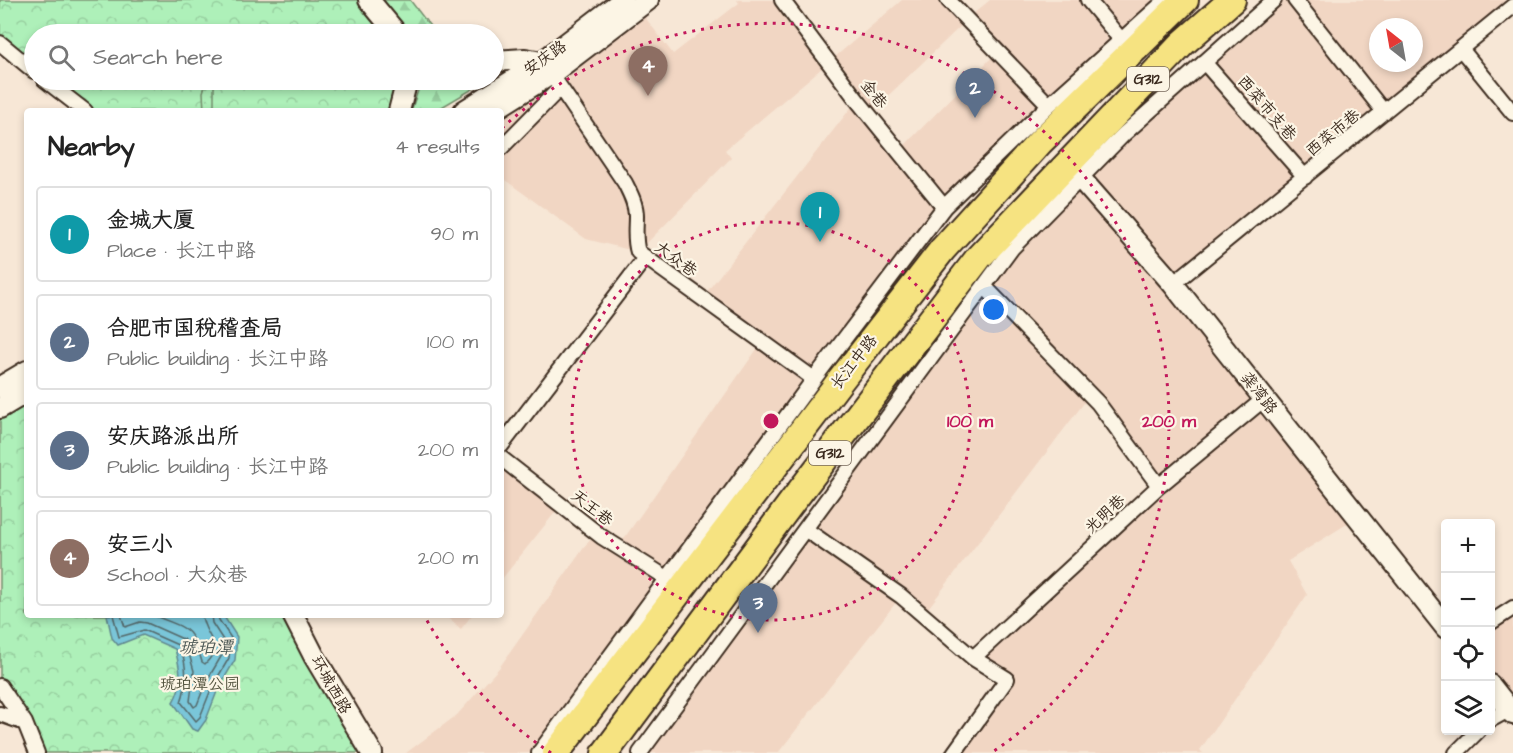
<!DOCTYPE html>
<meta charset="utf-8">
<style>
:root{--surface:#fff;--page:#f6f6f6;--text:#222;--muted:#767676;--line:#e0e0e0;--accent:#c8321e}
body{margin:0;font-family:"Architects Daughter","LXGW WenKai TC",sans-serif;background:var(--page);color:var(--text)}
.controls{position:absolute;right:18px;bottom:18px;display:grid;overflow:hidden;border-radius:6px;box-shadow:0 3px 9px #0003}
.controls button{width:54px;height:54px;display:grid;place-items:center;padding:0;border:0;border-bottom:2px solid var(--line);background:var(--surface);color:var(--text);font:30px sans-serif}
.compass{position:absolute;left:1369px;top:18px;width:54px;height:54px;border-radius:50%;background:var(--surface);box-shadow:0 3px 9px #0003;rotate:329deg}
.you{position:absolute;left:994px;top:310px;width:21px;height:21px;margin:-15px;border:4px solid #fff;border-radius:50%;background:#1a73e8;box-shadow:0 0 0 9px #1a73e833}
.badge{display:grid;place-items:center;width:39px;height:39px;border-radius:50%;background:var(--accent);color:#fff;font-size:20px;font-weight:700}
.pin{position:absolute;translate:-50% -50px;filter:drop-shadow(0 2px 3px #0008)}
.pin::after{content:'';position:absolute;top:32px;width:21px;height:18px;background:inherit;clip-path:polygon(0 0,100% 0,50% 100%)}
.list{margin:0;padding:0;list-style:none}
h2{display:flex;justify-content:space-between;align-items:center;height:78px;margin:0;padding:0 24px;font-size:26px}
h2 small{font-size:20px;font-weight:400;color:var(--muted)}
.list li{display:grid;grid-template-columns:39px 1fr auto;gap:18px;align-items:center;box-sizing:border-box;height:96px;margin:0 12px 12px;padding:0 12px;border:2px solid var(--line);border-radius:6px}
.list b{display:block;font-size:22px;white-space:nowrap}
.list p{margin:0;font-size:20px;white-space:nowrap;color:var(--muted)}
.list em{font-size:20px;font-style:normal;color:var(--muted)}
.icon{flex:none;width:33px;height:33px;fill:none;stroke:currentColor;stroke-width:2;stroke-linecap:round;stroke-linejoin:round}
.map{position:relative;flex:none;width:1513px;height:753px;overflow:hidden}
.search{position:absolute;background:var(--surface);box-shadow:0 3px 9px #0003;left:24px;top:24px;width:480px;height:66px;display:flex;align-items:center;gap:15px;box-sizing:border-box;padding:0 21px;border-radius:33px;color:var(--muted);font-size:22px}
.panel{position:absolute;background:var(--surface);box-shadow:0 3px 9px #0003;left:24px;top:108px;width:480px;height:510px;border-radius:6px}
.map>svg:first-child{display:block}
</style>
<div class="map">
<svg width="1513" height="753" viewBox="0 0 1513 753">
<defs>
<pattern id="forest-firs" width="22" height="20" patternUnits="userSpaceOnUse" patternTransform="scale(1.5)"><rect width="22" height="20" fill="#aef0b9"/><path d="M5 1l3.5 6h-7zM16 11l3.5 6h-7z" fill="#97ce9f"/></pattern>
<pattern id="park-crowns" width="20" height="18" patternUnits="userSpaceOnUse" patternTransform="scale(1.5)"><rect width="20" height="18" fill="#aef0b9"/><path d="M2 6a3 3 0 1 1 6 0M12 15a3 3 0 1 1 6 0" fill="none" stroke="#97ce9f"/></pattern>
<pattern id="garden-dots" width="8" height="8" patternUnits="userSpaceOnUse" patternTransform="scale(1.5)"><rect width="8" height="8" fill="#aef0b9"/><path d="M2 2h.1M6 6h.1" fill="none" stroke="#97ce9f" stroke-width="1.8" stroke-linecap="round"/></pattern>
</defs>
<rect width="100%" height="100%" fill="#f7e7d6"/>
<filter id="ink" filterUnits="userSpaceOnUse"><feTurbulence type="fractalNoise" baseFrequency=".0167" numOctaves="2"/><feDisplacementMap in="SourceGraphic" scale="12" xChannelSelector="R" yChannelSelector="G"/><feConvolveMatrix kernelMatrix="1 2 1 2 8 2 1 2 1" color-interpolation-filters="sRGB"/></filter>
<g filter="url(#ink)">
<!-- built -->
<path fill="#f1d6c3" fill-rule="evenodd" d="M737,0h45l47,62 73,-62h46l19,19 23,-19h98l34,41 -178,166 -277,371 -135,175h-126l51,-38 42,-47 96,-136 23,15 144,-205 -60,-44 155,-198 -28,-38 -104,88 6,8 -93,94 -52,-13 -85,-62v-66l137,-103 35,46 66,-51zM967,20l30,32 -98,99 -30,-37z
M1094,0h59l-34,31z
M1273,0h231l4,5 -335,279 185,233 -70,44 19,34 -107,155 3,3h-249l53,-74 -34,-21 186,-172 -69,-91 -167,220 -22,-19 -123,157h-138l372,-505zM1378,27h36v36h-36z
M501,458l60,47 -60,75z
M1513,608v105l-22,-28 -1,-62z
M444,615h28l-11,14z"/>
<!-- forest -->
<path fill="url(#forest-firs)" stroke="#748d6c" stroke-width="1.5" d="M369,0h41l26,34h-39z
M468,80h20l-53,31h-24l10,-29z"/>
<!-- park -->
<path fill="url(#park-crowns)" stroke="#748d6c" stroke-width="1.5" d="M0,0h369l28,34h-363v37l-34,-28z
M45,80h362l-8,31h-314z
M27,392v223h266l79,138h-335l-37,-67v-278z"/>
<!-- garden -->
<path fill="url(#garden-dots)" stroke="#748d6c" stroke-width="1.5" d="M207,80h12l-5,6v25h-10l-1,-19z"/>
<!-- water -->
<path fill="#7ac6d9" stroke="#61888e" stroke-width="1.5" d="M107,615h116l14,22 -2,23 -17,29 -12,31 -8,11 -6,-2 -19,-27c11,-18 7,-34 2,-53l-32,-14 -25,10 -6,-7z"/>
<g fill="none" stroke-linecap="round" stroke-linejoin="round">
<!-- shore -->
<path stroke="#546869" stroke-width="1.5" d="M113,615l6,22 25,-7 36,16c7,19 8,37 1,56l15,19 4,-4 12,-30 17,-29 2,-20 -12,-18 -1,-5
M121,615l4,12 15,-5 7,1 38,17 9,31 -4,30 4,6 3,-2 9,-23 16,-27 1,-15 -11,-17 -1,-8
M153,615c33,14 39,10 49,47l3,2c21,-20 -2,-28 -3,-49"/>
<defs>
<path id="street" d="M782,0l75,100 87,107
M948,0l101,105
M1088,0l34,41
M1295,0l89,112
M0,43l34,28
M1461,49l52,64
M1204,62l101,115
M547,68l78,115c5,10 11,21 11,33 0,12 -2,24 2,36l176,127
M45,80l40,31
M501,148l59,-60
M1173,284l340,-278
M984,286l114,117 61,83
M501,446l144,-188
M501,458l101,79 65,41
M805,529l96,67 72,62 34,21 -53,74
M1490,623l23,-15
M973,658l186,-172 105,-87
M0,686l25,37 12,30
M0,714l25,9
M1490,720l20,-11
M539,753l275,-374 130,-172 105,-102 117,-105
M640,753l372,-505 112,-114 150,-134
M1456,753l23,-23"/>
<path id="secondary" d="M369,0l28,34
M494,61l31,-2 17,3
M399,111l8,-31
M464,111l78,-49 81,-62
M492,111l59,-37 97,-74
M1067,163l106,121 273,344
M0,387l27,-16
M0,408l27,-16
M293,615l21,41 58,97
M1490,685l23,29"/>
<path id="highway" d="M556,753l284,-372 102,-131 98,-108 145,-142
M605,753l187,-251 187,-245 204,-214 49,-43"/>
</defs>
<!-- street casing -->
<use href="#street" stroke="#3b2a1e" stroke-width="18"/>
<!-- secondary casing -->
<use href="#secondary" stroke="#3b2a1e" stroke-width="24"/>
<!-- highway casing -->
<use href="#highway" stroke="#3b2a1e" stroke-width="30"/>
<!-- street -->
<use href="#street" stroke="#fcf5e5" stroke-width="14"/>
<!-- secondary -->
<use href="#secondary" stroke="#fcf5e5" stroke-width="20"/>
<!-- highway -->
<use href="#highway" stroke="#f6e381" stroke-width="26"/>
</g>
</g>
<!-- distance rings -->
<g fill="none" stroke="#c2185b" stroke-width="3" stroke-dasharray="3 6">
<circle cx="771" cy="421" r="199"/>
<path d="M551 753A398 398 0 0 1 425 617M502 128A398 398 0 1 1 991 753"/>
</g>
<g text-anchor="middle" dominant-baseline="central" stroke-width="4.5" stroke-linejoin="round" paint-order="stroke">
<!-- shield labels -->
<g fill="#fcf5e5" stroke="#75675a" stroke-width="1.5">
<rect x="1127" y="67" width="42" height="24" rx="4.5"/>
<rect x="809" y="441" width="42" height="24" rx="4.5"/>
</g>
<g font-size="15" font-weight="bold" fill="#3b2a1e">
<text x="1148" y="79">G312</text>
<text x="830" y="453">G312</text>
</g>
<!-- street labels -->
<g font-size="16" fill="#3b2a1e" stroke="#fcf5e5">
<text transform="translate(545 58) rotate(-35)">安庆路</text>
<text transform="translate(874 94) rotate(52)">金巷</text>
<text transform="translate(1267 108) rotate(49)">西菜市支巷</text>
<text transform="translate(1333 133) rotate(-39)">西菜市巷</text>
<text transform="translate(676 259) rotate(36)">大众巷</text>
<text transform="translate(854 362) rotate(-52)">长江中路</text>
<text transform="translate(1259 393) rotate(52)">龚湾路</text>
<text transform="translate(592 508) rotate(38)">天王巷</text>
<text transform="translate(1105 514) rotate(-43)">光明巷</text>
<text transform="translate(331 685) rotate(60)">环城西路</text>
</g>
<!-- park labels -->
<g font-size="16" fill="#52523d" stroke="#fcf5e5">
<text x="200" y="684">琥珀潭公园</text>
</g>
<!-- water labels -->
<g font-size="18" font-style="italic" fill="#4e5956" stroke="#fcf5e5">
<text x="206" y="647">琥珀潭</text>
</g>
</g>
<circle cx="771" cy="421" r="9" fill="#c2185b" stroke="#fcf5e5" stroke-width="3"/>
<g font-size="18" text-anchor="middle" font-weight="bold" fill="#c2185b" stroke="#fcf5e5" stroke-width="4.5" stroke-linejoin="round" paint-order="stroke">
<text x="970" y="427">100 m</text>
<text x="1169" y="427">200 m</text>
</g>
</svg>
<div class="controls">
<button>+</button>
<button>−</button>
<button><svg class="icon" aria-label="locate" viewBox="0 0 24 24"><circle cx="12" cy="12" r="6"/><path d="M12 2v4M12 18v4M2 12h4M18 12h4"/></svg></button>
<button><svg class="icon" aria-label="layers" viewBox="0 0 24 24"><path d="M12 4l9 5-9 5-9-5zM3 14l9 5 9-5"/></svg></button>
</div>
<svg class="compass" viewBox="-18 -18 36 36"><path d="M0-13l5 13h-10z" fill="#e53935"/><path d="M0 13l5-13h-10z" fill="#767676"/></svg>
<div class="you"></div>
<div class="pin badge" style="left:820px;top:242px;background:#0f9aa8">1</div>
<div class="pin badge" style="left:975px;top:118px;background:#5c6f8a">2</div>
<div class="pin badge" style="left:758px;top:633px;background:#5c6f8a">3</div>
<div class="pin badge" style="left:648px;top:96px;background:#8d6e63">4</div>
<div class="search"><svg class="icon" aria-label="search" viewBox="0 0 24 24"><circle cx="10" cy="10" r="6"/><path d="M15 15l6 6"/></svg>Search here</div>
<section class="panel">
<h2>Nearby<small>4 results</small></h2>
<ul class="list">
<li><span class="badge" style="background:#0f9aa8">1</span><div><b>金城大厦</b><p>Place · 长江中路</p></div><em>90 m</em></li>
<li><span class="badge" style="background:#5c6f8a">2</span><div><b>合肥市国税稽查局</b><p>Public building · 长江中路</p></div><em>100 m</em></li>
<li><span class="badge" style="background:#5c6f8a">3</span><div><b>安庆路派出所</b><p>Public building · 长江中路</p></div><em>200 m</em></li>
<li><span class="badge" style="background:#8d6e63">4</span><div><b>安三小</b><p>School · 大众巷</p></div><em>200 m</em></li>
</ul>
</section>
</div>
